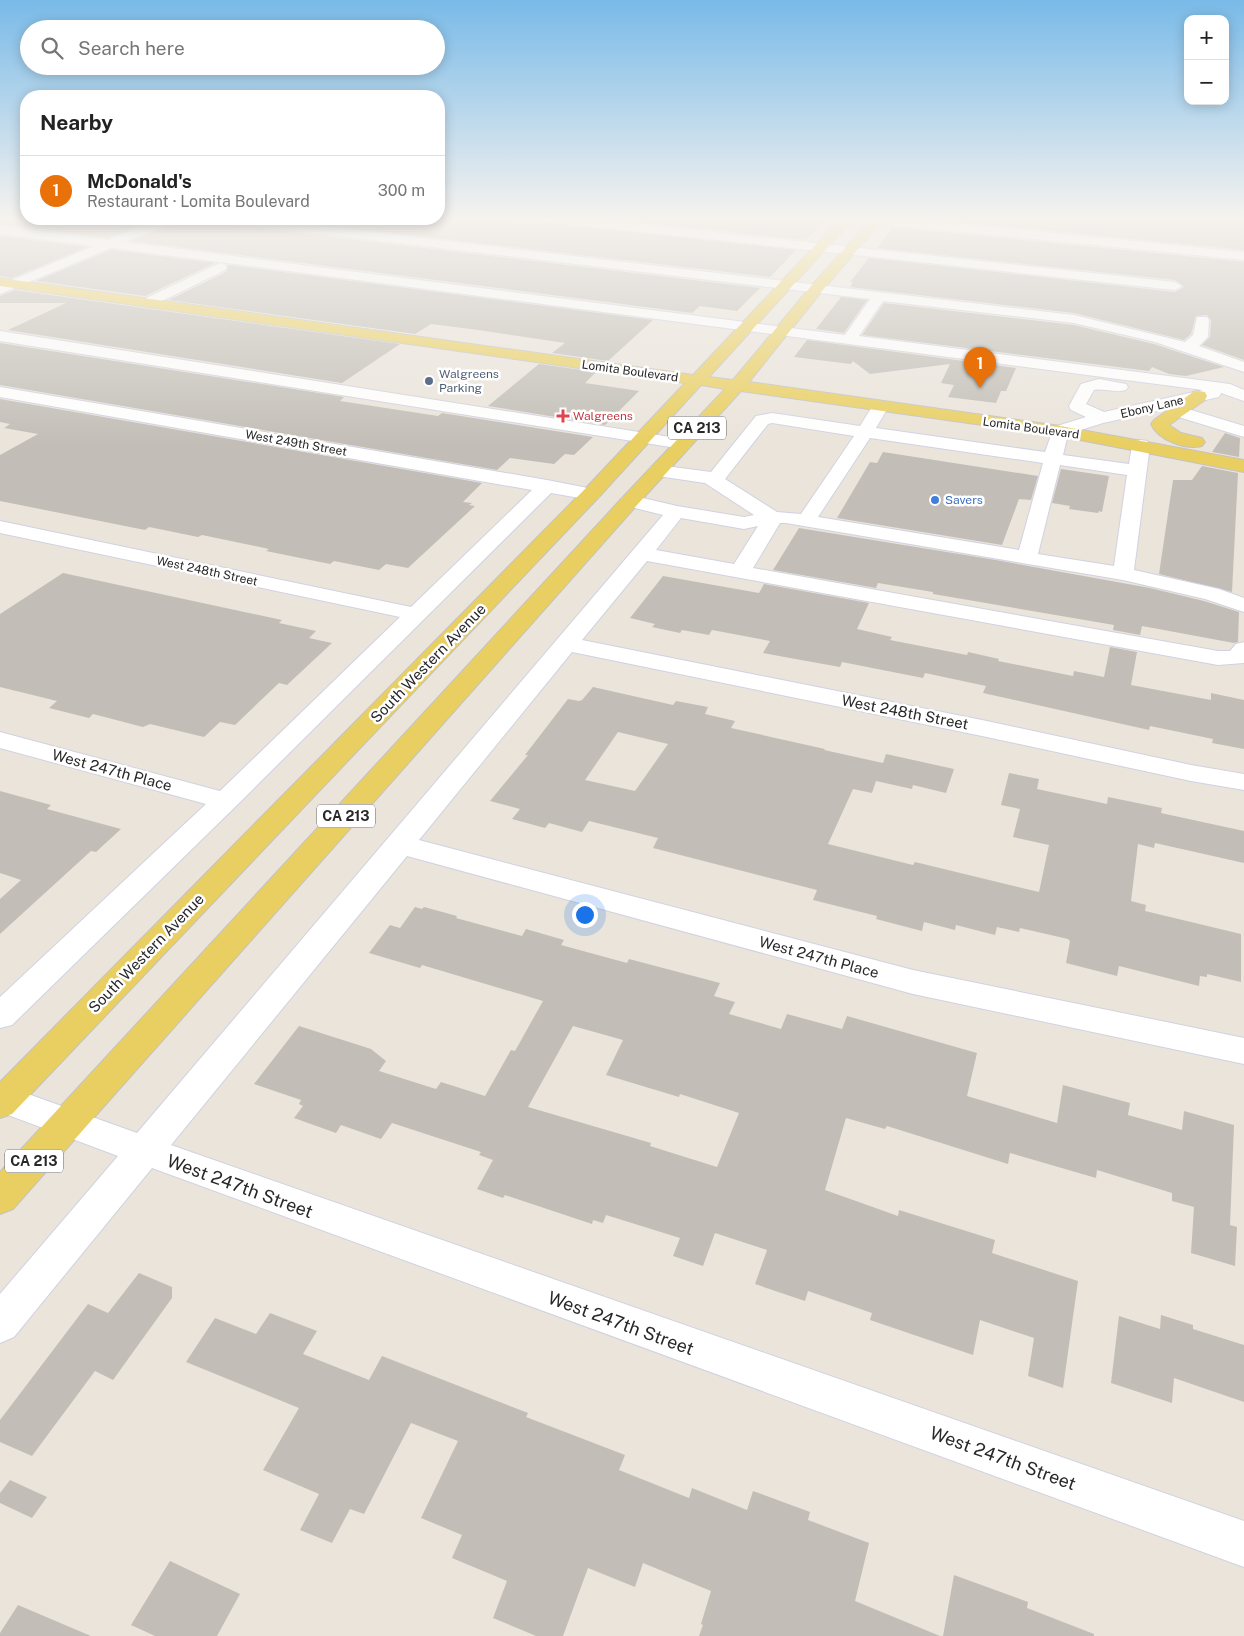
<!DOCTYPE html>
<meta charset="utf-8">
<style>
:root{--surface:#fff;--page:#f2f2f2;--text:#222;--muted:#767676;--line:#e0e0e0;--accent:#425bf0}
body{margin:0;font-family:"Public Sans",sans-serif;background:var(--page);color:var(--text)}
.controls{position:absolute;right:15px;top:15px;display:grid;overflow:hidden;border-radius:10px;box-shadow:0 2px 12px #0003}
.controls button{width:45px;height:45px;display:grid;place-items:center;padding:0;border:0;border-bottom:1px solid var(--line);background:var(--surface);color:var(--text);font:25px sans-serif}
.you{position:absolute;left:584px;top:914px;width:18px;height:18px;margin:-12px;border:4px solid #fff;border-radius:50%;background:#1a73e8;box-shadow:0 0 0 8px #1a73e833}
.badge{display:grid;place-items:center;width:32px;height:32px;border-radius:50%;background:var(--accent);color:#fff;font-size:16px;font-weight:700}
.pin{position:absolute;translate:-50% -41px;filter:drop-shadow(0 1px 2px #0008)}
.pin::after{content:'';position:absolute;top:26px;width:18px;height:15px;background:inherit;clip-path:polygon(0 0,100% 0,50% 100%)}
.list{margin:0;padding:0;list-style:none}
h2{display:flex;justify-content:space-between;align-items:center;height:65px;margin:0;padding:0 20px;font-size:21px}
h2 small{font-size:16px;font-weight:400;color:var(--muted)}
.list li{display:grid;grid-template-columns:32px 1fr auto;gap:15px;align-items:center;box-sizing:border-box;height:70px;padding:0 20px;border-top:1px solid var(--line)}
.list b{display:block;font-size:19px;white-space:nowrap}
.list p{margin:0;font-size:16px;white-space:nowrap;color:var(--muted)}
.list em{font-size:16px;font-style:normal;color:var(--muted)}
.icon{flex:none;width:28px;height:28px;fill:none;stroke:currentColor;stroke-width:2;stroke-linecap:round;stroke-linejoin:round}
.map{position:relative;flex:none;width:1244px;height:1636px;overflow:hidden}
.search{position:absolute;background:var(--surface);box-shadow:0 2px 12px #0003;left:20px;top:20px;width:425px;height:55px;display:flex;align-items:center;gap:12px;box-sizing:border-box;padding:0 18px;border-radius:28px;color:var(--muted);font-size:19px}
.panel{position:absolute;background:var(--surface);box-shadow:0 2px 12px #0003;left:20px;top:90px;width:425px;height:135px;border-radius:20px}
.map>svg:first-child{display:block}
</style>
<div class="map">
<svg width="1244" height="1636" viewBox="0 0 1244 1636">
<rect width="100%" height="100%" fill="#eae4db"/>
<!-- building -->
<path fill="#c2beb7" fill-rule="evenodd" d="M0,216h26v3h129l-47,19 -108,-14z
M466,216l70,9 4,-3 256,28 -26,27 -497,-58h188z
M604,216h225l-23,24 -202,-22z
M902,216h342v34z
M177,219h45l8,6 530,63 -23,23 -37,-5 -8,7 -560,-72 42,-17z
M893,227l351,35v98l-42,-15 8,-8 1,-17 -4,-5 -11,1 -5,18 -7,6 -110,-27 -224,-26 3,-5h-3l19,-24 306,34 9,-5 -9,-7 -298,-32z
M0,236l87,11 -75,31 -12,-2z
M111,250l104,13 -70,33 -109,-15z
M228,265l425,55 -45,41 -56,-8 13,-10 -87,-13 -47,-6 -16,10 -246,-34 57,-28z
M15,290l385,54 -58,39 -334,-53 58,-27h-66v-7z
M841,297l26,3 -23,33 -28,-4z
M884,303l190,22 80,19 70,23 -38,9 -17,-2 -17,-7 -3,4 -287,-36z
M807,340l209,28 -10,23h-5l-5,12 -48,-6 6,-12 -13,-2 9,-19 -80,10 -17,-13 -2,3 -57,-7z
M0,343l344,54 -4,4 98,15 4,-3 151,24 -19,18 -9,-1 -11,10 -44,-6 -13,12 -497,-85z
M539,364l57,8 -11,11 54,8 -34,34 -117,-19z
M0,399l482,84 -19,19 9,1 -3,2 6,1 -67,62 -22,-4 -7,6 -45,-9 -4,3 -64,-13 3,-2 -67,-14 -4,2 -49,-10 -4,3 -145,-29v-46l38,-21 -34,-6 6,-4 -10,-2z
M1225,433l15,5 -1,19 -27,-5z
M883,452l155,24 -7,24 -12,-1 -17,46 -165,-27 33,-56 7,1z
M1202,466l36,7 -6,119 -73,-18 14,-94h19z
M1061,469l48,7 -7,36 -3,-1 -1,2 -29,-4 1,-3 -18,-3z
M799,528l197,32 154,28 54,13 35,11 -1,30 -4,1 -92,-17 -2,9 -27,-5 1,-5 -181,-31v-2l-55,-9 -2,5 -103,-18z
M63,573l219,47 -3,3 37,8 -7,7 23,5 -45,42 -8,-2 -44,42 -15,-3 -16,15 -54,-13 -7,3 -50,-13 -4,4 -40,-10 8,-7 -57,-14v-73z
M663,576l96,17 5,-9 105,19 -12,26 35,8 -2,3 77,15 1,-3 31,7 -1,2 75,15 1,-5 30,6 6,-30 27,5 -6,33 80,15v-7l33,7v49l-32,-6 1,-4 -63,-13 -1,4 -166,-37 3,-7 -61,-13 -2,5 -81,-16 -2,5 -50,-9 -27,-5 7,-12 -58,-11 -3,5 -27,-5 -2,3 -28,-6 3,-3 -25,-6z
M593,687l80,18 3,-4 32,6 -3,7 30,7 -4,7 94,21 -1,1 59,13 3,-9 68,15 -8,24 -33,-8 -1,4 -36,-8 -4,12 -19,-4 -25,55 85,21 2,-3 124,30 10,-47 -36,-8 7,-28 -19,-4 8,-32 30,6 -2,10 70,15 1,-7 54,11 -1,5 83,18v32l-89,-20 -1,5 -16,-4 -7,57 15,4 -1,6 96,23v48l-34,-8v3l-7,-1 -1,10 -80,-20 -2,10 -51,-13 4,-22 -2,-2 -48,-11 -1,4 -22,-5 -2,8 -39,-10 -1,5 -31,-8 -2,9 -46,-12 1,-3 -64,-16 4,-10 -164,-42 5,-10 -69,-17 -7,11 -33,-9 -4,5 -33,-9 8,-10 -30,-8 38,-46h-3l43,-56 11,2 3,-1zM618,732l50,12 -33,47 -50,-11z
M0,791l51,14 -4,4 74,20 -25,23 -5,-1 -91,83v-35l21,-19 -21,-7z
M415,907l7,2 2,-2 33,9 -1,2 66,18 4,-7 38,11 -3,5 66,18 2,-4 91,24 -6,13 21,6 -6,12 52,15 6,-15 55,15 5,-13 130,37 -10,43 90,27 6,-38 67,18 -2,12 54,15 2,-19 50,14 -4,100 7,2 -2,39 -44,-13 3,-46 -22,-6v-8l-75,-23 -1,8 -86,-25 -2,11 -121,-38 -2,3 -39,-11 -21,72 73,26 1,-6 96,30 -3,13 86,28 -15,107 -35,-12 6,-38 -54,-18 -7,35 -103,-35 2,-7 -64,-22 -3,10 -50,-17 12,-34 -52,-17 -12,33 -30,-10 7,-18 -74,-23 -3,8 -10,-3 -1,4 -87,-29 -2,3 -26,-9 16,-29 -14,-5 2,-3 -89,-29 -11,16 -40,-14 -5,8 -42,-15 9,-12 -4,-2 2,-4 -47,-16 45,-58 72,23 15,12 -7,10 57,18 5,-7 44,14 26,-46 4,1 28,-50 -121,-36 -2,3 -51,-15 21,-28 10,3zM573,1026l50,14 -17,35 73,22 1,-3 59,19 -22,54 -67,-21 1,-3 -123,-36z
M139,1273l33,14v11l-59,82 -18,-9 -63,85 -32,-14v-22l88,-116 20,9z
M270,1313l47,18 -14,23 66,26 13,-24 146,57 -2,4 99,38 -6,15 70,28 3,-10 55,22 6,-19 57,21 -2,8 61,23 -14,58 85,35h-241l4,-11 -2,-1 10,-33 -68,-28 -8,24 -47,-19 -25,68h-27l-43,-18 14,-37 -55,-23 10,-23 -41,-17 37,-77 -47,-18 -47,91 -14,-5 -18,34 -32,-13 19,-36 -56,-24 36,-62 -113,-46 29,-44 41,16z
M1161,1315l32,10v4l51,16v57l-70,-24 -2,25 -61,-20 8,-67 41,13z
M10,1480l37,17 -15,21 -32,-15v-10z
M170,1561l70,33 -23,42h-62l-24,-11z
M954,1575l74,27 -1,6 67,26v2h-151z
M18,1605l73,31h-91v-3z"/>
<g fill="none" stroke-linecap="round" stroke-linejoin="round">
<defs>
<path id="minor" d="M528,216h39l608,66 7,4 -7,4 -641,-70z
M840,216h42l362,36v8l-398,-40z
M159,219h16l-2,3 -48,20 720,93 25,-36 -640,-76 -6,-4h35l815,96 111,27 8,-7 4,-18h10l2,3 -1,17 -9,9 45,16v10l-89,-30 -81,-19 -191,-22 -24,35 371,48 14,6v11l-23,-8 -2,4 -41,9 66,20v11l-72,-22 -3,-4 6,-4 -72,16 -35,11 -5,21 66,9 3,-19 3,-4 6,-1 6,1 3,4 -16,125 85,19 25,9v14l-39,-13 -82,-19 -337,-57h-6l-27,45 465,83h12l6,-7 8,-2v21l-26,2 -571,-104 -65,79 400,80 209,45 53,9v16l-53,-9 -209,-45 -410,-84 -153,188 494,130 331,68v26l-331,-70 -506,-138 -236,289 1073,376v46l-1092,-399 -138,169 -14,6v-49l118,-138 -118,-44v-28l137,49 526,-618 -40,-10 -3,-4 3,-4 7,-2 47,11 67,11 10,-2 -49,-32 -54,-8 -2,-4 2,-4 7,-2 53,7 45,-56 16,-3 88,13 15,-24h12l2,4 -13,22 169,24 9,-25 32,-10 -15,-7 -2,-4 12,-22 18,-5 27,5 2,3 -2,3c-11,3 -22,-2 -32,0l-8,14 18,8 99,-22 -1092,-142 -111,46v-9l94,-39 -94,-12v-8l108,14zM772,423l82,13 -53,78 -24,-2 -52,-33 43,-55zM870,438l173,25 -24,87 -201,-33zM1060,465l67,10 -13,91 -76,-12zM681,518l63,11 14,-3 -24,38 -78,-14z
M220,263l5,1 2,3 -2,3 -73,36h-10l-2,-3 2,-3z
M0,331l683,108 6,1 3,4 -3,4 -6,1 -683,-108z
M0,387l547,93 51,10 3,4 -3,4 -7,2 -40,-7 -316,314 -223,218 -12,3v-31l206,-193 -206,-56v-16l220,59 180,-174 -400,-84v-12l411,86 121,-117 -532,-93z"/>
<path id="major" d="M843,216h13l-147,161 24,3 79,-95 62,-69h12l-64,75 -73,91 311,44 184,34v12l-184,-36 -319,-45 -104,114 -624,704 -13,5v-42l623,-675 102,-108 -24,-4 -103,113 -586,616 -12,4v-36l584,-592 101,-107 -685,-97v-8l693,97z
M1199,391l6,1 2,4 -2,4 -36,25 12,8 21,5 3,4 -3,4c-17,4 -44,-6 -51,-22l3,-4 39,-28z"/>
</defs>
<!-- minor casing -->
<use href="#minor" stroke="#d0d2e1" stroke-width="2"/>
<!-- major casing -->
<use href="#major" stroke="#c3c3c3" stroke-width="2"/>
<!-- minor -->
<use href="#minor" fill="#fff" fill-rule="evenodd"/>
<!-- major -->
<use href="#major" fill="#e9cf61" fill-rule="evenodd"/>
</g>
<!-- sky -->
<linearGradient id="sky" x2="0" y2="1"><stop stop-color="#79bae8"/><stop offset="0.49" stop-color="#f6f3ef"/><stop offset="1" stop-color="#f6f3ef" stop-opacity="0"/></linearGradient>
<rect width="1244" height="445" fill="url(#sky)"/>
<!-- markers -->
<circle fill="#5c6f8a" stroke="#fff" stroke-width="2" cx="429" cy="381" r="5"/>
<path fill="#e0444e" stroke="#fff" stroke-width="2" d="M560.5 408.5h5v5h5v5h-5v5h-5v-5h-5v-5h5z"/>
<circle fill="#3f7fe0" stroke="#fff" stroke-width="2" cx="935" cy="500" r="5"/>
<g text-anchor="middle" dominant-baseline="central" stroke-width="5" stroke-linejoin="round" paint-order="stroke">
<!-- far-street labels -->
<g font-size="12" fill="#282828" stroke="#fff">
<text transform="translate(630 371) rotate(8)">Lomita Boulevard</text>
<text transform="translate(1152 407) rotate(-13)">Ebony Lane</text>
<text transform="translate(1031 428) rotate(8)">Lomita Boulevard</text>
<text transform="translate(296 443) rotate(10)">West 249th Street</text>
<text transform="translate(207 571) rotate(12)">West 248th Street</text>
</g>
<!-- far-service labels -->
<g font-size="12" fill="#4e5e75" stroke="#fff" text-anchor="start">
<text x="439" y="374">Walgreens<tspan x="439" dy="14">Parking</tspan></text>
</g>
<!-- far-health labels -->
<g font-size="12" fill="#be3a42" stroke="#fff" text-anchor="start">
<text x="573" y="416">Walgreens</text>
</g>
<!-- far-shop labels -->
<g font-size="12" fill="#366cbe" stroke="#fff" text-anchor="start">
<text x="945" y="500">Savers</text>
</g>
<!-- shield labels -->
<g fill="#fff" stroke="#686868" stroke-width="1">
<rect x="668" y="416.5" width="58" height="23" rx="4"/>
<rect x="317" y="804.5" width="58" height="23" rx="4"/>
<rect x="5" y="1149.5" width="58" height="23" rx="4"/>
</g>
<g font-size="14" font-weight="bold" fill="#282828">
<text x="697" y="428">CA 213</text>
<text x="346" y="816">CA 213</text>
<text x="34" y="1161">CA 213</text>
</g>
<!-- street labels -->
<g font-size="15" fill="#282828" stroke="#fff">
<text transform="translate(428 663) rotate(-46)">South Western Avenue</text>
<text transform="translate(905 712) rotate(11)">West 248th Street</text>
<text transform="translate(112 770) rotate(15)">West 247th Place</text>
<text transform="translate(146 953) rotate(-46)">South Western Avenue</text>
<text transform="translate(819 957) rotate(15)">West 247th Place</text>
</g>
<!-- near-street labels -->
<g font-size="18" fill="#282828" stroke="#fff">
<text transform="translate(240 1186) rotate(20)">West 247th Street</text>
<text transform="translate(621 1323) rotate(20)">West 247th Street</text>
<text transform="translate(1003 1458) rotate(20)">West 247th Street</text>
</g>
</g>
</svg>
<div class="controls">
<button>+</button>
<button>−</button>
</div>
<div class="you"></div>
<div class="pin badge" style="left:980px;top:388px;background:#e8710a">1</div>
<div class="search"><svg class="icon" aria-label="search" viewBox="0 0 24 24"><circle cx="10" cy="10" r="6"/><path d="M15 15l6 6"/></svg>Search here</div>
<section class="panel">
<h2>Nearby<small></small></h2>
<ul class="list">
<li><span class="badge" style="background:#e8710a">1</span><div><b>McDonald's</b><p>Restaurant · Lomita Boulevard</p></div><em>300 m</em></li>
</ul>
</section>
</div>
